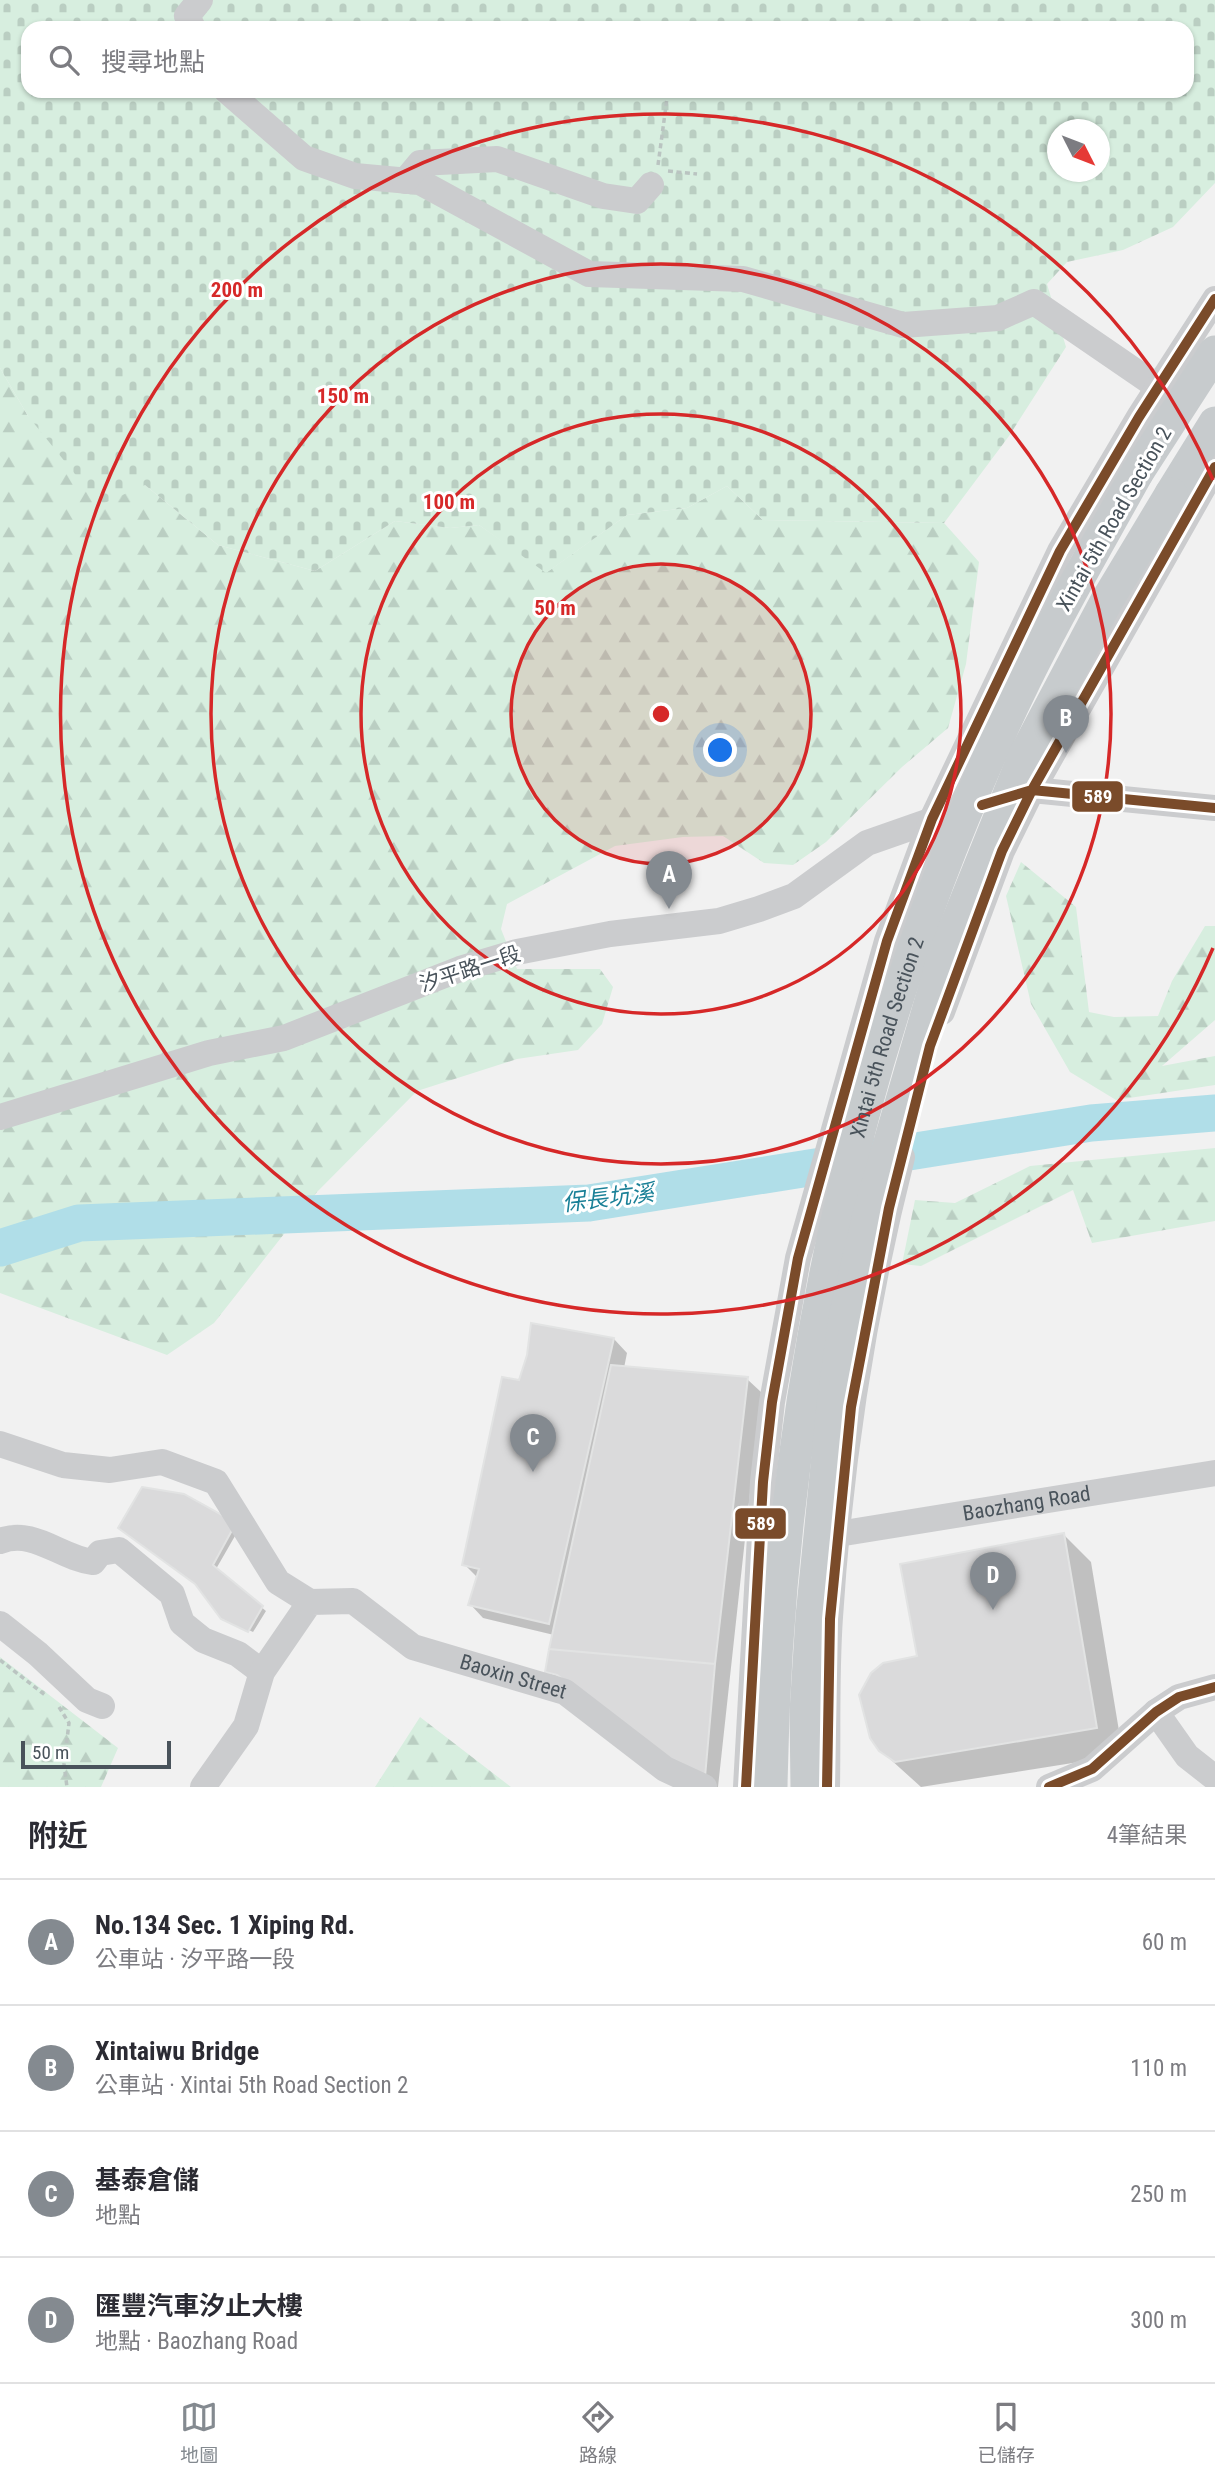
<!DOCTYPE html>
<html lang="zh-TW">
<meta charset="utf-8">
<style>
:root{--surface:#fff;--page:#f7f7f7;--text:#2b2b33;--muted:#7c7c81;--line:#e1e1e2;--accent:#848a90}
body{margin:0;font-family:"Roboto Condensed","Noto Sans TC",sans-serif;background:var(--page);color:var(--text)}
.compass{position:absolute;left:1047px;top:119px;width:63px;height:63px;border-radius:50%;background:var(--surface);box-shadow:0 2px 5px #0004;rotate:132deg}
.scale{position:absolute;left:21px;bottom:18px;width:150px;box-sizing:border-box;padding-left:7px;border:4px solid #49535b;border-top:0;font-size:19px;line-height:24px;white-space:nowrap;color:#49535b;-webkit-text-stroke:5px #fff;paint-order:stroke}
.you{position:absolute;left:721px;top:751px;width:24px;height:24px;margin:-18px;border:5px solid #fff;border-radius:50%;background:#1a73e8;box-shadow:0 0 0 10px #1a73e833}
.badge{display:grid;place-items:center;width:46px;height:46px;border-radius:50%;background:var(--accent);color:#fff;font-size:23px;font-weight:700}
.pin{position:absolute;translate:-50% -58px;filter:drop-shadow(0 2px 4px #0008)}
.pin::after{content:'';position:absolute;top:37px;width:24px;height:21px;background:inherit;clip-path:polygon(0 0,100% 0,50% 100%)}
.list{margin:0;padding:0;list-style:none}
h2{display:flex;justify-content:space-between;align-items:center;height:91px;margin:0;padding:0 28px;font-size:30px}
h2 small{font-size:23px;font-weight:400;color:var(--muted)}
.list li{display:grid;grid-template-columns:46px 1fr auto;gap:21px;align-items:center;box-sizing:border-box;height:126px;padding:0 28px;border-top:2px solid var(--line)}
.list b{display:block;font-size:26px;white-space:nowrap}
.list p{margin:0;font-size:23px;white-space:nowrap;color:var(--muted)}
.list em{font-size:23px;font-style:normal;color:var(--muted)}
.icon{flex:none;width:38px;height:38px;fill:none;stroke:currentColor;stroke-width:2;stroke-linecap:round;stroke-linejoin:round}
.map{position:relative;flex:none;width:1215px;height:1787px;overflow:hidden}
.search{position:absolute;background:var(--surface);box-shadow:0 2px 5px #0004;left:21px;right:21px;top:21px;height:77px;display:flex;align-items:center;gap:18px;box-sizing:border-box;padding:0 24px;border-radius:21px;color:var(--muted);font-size:26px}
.sheet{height:595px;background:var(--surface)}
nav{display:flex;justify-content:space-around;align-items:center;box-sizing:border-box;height:98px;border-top:2px solid var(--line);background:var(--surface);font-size:19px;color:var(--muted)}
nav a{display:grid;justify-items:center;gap:4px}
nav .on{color:var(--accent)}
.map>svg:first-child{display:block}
</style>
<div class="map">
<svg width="1215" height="1787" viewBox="0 0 1215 1787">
<defs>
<pattern id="forest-firs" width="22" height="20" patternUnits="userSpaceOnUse" patternTransform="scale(1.75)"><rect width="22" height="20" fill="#d7eedf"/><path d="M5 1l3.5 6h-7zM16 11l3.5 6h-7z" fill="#bacec2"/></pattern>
<pattern id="cemetery-stones" width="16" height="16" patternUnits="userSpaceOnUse" patternTransform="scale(1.75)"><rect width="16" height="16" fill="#d7eedf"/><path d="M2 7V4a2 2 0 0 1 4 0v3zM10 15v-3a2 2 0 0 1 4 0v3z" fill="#bacec2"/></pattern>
</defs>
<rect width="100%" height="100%" fill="#f1f1f1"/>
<!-- forest -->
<path fill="url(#forest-firs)" d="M0,368l28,48 117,69 73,60 97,26 80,-50 55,7 29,-3 68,47 80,-57 60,-7 40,-22 36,34 181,3 35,39 -13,102 -18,64 -46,39 -76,75 -33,23 -29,-2 -41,-27 -40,1 -68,9 -108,58 -6,25 16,40h83l13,18 -11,37 -24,26 -61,9 -100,32 -100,101 -103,131 -47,32 -167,-62z
M1021,862l55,45 13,105 25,5 44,-1 14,-35 33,-55h10v94l-53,46 53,-10v29l-99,15 -46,-28 -39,-68 -25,-108z
M1215,1148v73l-123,22 -19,-53 -152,76 -19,-2 13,-64 40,3 75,-37z
M0,1657l118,91 -17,39h-101z
M420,1717l91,70h-136z"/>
<!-- cemetery -->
<path fill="url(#cemetery-stones)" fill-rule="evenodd" d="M0,0h1215v183l-42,44 -50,23 -56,12 -20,22 19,63 -57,89 -65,87 -181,-3 -36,-34 -40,22 -60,7 -81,58 -67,-48 -29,3 -55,-7 -80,50 -97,-26 -73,-60 -45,20 -72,-89 -28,-48zM28,28h1159v63h-1159zM1058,130h42v42h-42z"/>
<!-- shadow -->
<path fill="#0003" d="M614,1339l13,14 -3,15 123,11 14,13 -43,395h-4l-153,-102 -14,-14 7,-36 -71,-17 -13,-14 8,-26 -14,-14 56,-182z
M239,1529l-23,40 50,42 -13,21 -31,-15 -23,-31 -75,-55z
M1064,1535l27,27 32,193 -202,32 -41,-37 39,-93z"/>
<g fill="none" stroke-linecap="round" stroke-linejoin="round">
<!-- river -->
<path stroke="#b0dee8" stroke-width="37" d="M0,1248l79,-25 510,-20 502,-80 124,-10"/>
</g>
<!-- building -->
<path fill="#dadadb" stroke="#e2e3e3" stroke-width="2" d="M531,1323l83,15 -65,286 -81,-19 11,-36 -17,-4 40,-188 17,3 8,-25z
M611,1365l137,12 -33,287 -166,-15z
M142,1487l42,7 52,29 -23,42 50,41 -15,26 -27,-13 -26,-35 -77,-56z
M1064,1533l33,195 -202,34 -16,-11 -9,-13 -11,-43 12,-22 12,-10 34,-7 -17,-92z
M549,1649l166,15 -10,113 -40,-18 -108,-84 -12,-3z"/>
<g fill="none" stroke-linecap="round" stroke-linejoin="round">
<!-- path -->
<path stroke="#bac4c1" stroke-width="3.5" stroke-dasharray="5 3.5" stroke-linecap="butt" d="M658,165l10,-74
M668,171l29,3
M0,1660l45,35
M59,1707l10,16 -5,41 3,23"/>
<!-- minor -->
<g stroke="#cbccce" stroke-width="26">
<path d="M193,28l-6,-12 13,-16"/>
<path d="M227,91l77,67 51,18 65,6 169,92 154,5 160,46 95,-7 36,-16 124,85"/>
<path d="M405,181l15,-18 77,-4 106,37 34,5 14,-16"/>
<path d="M1018,794l14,-4 183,18"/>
<path d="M942,1012l60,-161 30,-61 183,-323"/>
<path d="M0,1117l209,-64 75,-15 176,-69 57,-17 93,-18 109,-13 40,-12 35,-13 73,-53 77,-27"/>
<path d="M0,1444l63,21 47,5 52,-8 54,20 62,100 32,20"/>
<path id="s1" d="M838,1534l377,-61"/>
<path d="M0,1541c34,-13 60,17 93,21l7,-9 19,-3 53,44 10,29 21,17 35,14 24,18"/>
<path d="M0,1624l38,30 49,46 15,6"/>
<path d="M1156,1712l31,44 28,22"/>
<path id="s2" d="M203,1787l43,-61 16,-54 48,-70 43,-1 60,46 152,45 100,77 39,18"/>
<path d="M746,1787l17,-305 9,-80 26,-144 89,-317 45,-122 128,-268 79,-134 76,-118"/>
<path d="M827,1787c1,-56 -1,-113 3,-170 10,-155 34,-310 72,-460"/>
<path d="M1049,1787l43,-18 64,-57 23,-15 36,-10"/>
</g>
<!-- major -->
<path stroke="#c7cbcd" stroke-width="33" d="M1137,473l78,-121
M1171,494l44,-71"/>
<!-- major-bridge -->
<g stroke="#c7cbcd" stroke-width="33">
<path id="s3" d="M771,1787c6,-380 86,-763 254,-1107 34,-70 74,-138 112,-207"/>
<path d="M807,1787l-1,-75 6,-95 21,-212 12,-88 25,-106 74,-255 81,-201 81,-153 65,-108"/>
</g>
<defs>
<path id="bus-1" d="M982,805l50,-15 183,18
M746,1787l17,-305 9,-80 26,-144 89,-317 45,-122 128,-268 79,-134 76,-118
M827,1787l3,-168 21,-212 38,-199 41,-162 72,-195 30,-61 183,-323
M1049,1787l43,-18 64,-57 23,-15 36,-10"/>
</defs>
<!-- bus-1 casing -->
<use href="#bus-1" stroke="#fff" stroke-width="16"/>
<!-- bus-1 -->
<use href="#bus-1" stroke="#7a4b2a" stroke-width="10"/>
</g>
<!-- distance rings -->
<circle cx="661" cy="714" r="150" fill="#d62828" fill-opacity=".12"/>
<g fill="none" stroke="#d62828" stroke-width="3.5">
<circle cx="661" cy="714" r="150"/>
<circle cx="661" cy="714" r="300"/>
<circle cx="661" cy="714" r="450"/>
<path d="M1213 948A600 600 0 1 1 1213 480"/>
</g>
<g text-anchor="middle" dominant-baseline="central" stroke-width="6" stroke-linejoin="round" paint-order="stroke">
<!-- street labels -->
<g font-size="21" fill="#49535b" stroke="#fff">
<text transform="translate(1114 519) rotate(-60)">Xintai 5th Road Section 2</text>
<text transform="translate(470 969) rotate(-18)">汐平路一段</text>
<text stroke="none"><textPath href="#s3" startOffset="761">Xintai 5th Road Section 2</textPath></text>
<text stroke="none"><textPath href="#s1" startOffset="191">Baozhang Road</textPath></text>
<text stroke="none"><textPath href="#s2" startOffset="439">Baoxin Street</textPath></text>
</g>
<!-- water labels -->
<g font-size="23" font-style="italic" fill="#1a8097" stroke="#fff">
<text transform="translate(608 1198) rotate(-7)">保長坑溪</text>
</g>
</g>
<circle cx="661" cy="714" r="10" fill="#d62828" stroke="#fff" stroke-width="3.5"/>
<g font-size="21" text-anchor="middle" font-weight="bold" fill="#d62828" stroke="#fff" stroke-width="6" stroke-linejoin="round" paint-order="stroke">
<text x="237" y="297">200 m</text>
<text x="343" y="403">150 m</text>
<text x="449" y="509">100 m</text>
<text x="555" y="615">50 m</text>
</g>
<g stroke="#fff" stroke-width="2.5">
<rect x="1071" y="780" width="53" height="33" rx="7" fill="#7a4b2a"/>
<rect x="734" y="1507" width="53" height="33" rx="7" fill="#7a4b2a"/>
</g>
<g font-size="19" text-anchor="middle" font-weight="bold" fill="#fff">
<text x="1098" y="803">589</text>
<text x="761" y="1530">589</text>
</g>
</svg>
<svg class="compass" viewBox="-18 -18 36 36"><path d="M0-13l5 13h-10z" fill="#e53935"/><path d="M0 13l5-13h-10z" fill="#7c7c81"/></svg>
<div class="scale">50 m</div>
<div class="you"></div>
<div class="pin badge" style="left:669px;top:909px">A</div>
<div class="pin badge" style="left:1066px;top:753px">B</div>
<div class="pin badge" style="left:533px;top:1472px">C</div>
<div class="pin badge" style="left:993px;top:1610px">D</div>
<div class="search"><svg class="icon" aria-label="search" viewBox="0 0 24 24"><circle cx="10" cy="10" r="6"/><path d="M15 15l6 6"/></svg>搜尋地點</div>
</div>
<section class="sheet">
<h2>附近<small>4筆結果</small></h2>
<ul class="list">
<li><span class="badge">A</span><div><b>No.134 Sec. 1 Xiping Rd.</b><p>公車站 · 汐平路一段</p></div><em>60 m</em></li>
<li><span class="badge">B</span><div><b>Xintaiwu Bridge</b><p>公車站 · Xintai 5th Road Section 2</p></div><em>110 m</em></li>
<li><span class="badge">C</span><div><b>基泰倉儲</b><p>地點</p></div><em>250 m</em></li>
<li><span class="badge">D</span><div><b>匯豐汽車汐止大樓</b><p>地點 · Baozhang Road</p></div><em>300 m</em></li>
</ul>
</section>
<nav>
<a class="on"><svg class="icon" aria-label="map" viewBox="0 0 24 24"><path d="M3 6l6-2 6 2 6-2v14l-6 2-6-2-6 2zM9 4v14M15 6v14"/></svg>地圖</a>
<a><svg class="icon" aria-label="directions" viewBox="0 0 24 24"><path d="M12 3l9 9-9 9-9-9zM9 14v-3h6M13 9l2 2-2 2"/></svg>路線</a>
<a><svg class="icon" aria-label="saved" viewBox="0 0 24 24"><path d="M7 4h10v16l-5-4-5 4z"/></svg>已儲存</a>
</nav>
